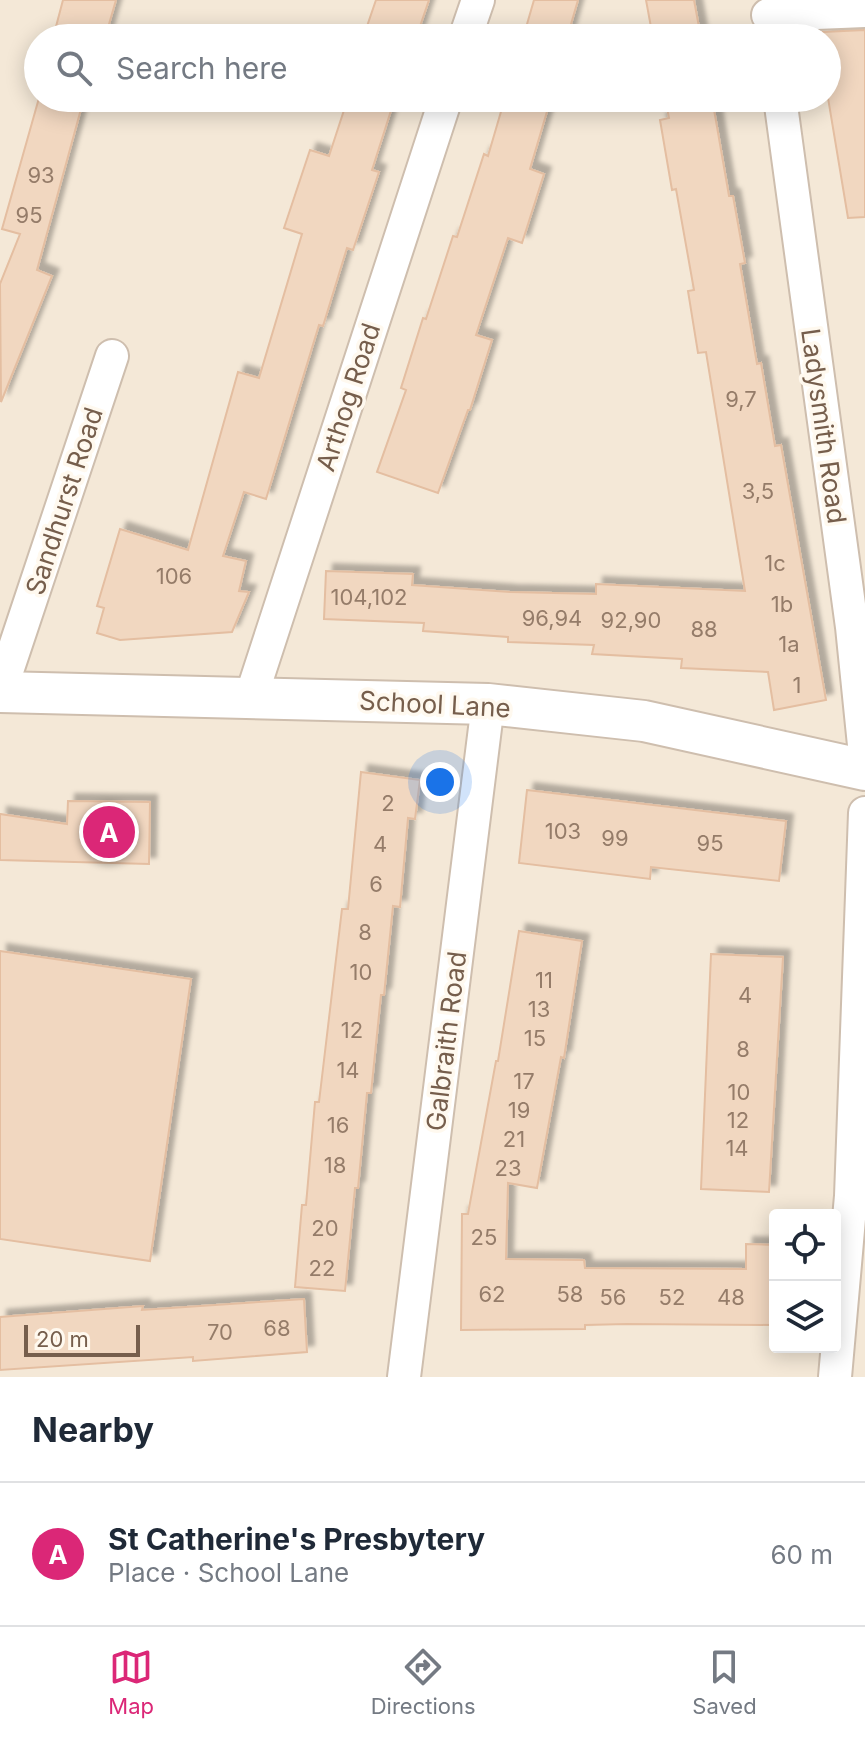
<!DOCTYPE html>
<meta charset="utf-8">
<style>
:root{--surface:#fff;--page:#f2f2f3;--text:#1f2937;--muted:#747a83;--line:#e0e1e3;--accent:#db2777}
body{margin:0;font-family:Inter,sans-serif;background:var(--page);color:var(--text)}
.controls{position:absolute;right:24px;bottom:24px;display:grid;overflow:hidden;border-radius:8px;box-shadow:0 4px 20px #0003}
.controls button{width:72px;height:72px;display:grid;place-items:center;padding:0;border:0;border-bottom:2px solid var(--line);background:var(--surface);color:var(--text);font:40px sans-serif}
.scale{position:absolute;left:24px;bottom:20px;width:116px;box-sizing:border-box;padding-left:8px;border:4px solid #765e4c;border-top:0;font-size:22px;line-height:28px;white-space:nowrap;color:#765e4c;-webkit-text-stroke:6px #fff9ef;paint-order:stroke}
.you{position:absolute;left:440px;top:782px;width:28px;height:28px;margin:-20px;border:6px solid #fff;border-radius:50%;background:#1a73e8;box-shadow:0 0 0 12px #1a73e833}
.badge{display:grid;place-items:center;width:52px;height:52px;border-radius:50%;background:var(--accent);color:#fff;font-size:26px;font-weight:700}
.pin{position:absolute;translate:-50% -50%;border:4px solid #fff;box-shadow:0 2px 8px #0006}
.list{margin:0;padding:0;list-style:none}
h2{display:flex;justify-content:space-between;align-items:center;height:104px;margin:0;padding:0 32px;font-size:34px}
h2 small{font-size:26px;font-weight:400;color:var(--muted)}
.list li{display:grid;grid-template-columns:52px 1fr auto;gap:24px;align-items:center;box-sizing:border-box;height:144px;padding:0 32px;border-top:2px solid var(--line)}
.list b{display:block;font-size:30px;white-space:nowrap}
.list p{margin:0;font-size:26px;white-space:nowrap;color:var(--muted)}
.list em{font-size:26px;font-style:normal;color:var(--muted)}
.icon{flex:none;width:44px;height:44px;fill:none;stroke:currentColor;stroke-width:2;stroke-linecap:round;stroke-linejoin:round}
.map{position:relative;flex:none;width:865px;height:1377px;overflow:hidden}
.search{position:absolute;background:var(--surface);box-shadow:0 4px 20px #0003;left:24px;right:24px;top:24px;height:88px;display:flex;align-items:center;gap:20px;box-sizing:border-box;padding:0 28px;border-radius:44px;color:var(--muted);font-size:30px}
.sheet{height:248px;background:var(--surface)}
nav{display:flex;justify-content:space-around;align-items:center;box-sizing:border-box;height:112px;border-top:2px solid var(--line);background:var(--surface);font-size:22px;color:var(--muted)}
nav a{display:grid;justify-items:center;gap:4px}
nav .on{color:var(--accent)}
.map>svg:first-child{display:block}
</style>
<div class="map">
<svg width="865" height="1377" viewBox="0 0 865 1377">
<defs>
<filter id="shadow"><feDropShadow dx="7" dy="-7" stdDeviation="2" flood-color="#0004"/></filter>
</defs>
<rect width="100%" height="100%" fill="#fcf6e8"/>
<!-- residential -->
<path fill="#f4e8d7" fill-rule="evenodd" d="M0,0h865v1377h-865zM38,38h789v60h-789zM775,1215h60v132h-60z"/>
<!-- building -->
<path fill="#f1d7c0" stroke="#e4bea1" stroke-width="2" filter="url(#shadow)" d="M63,0h53l-11,38h-52z
M376,0h53l-13,38h-53z
M534,0h44l-11,38h-44z
M646,0h48l7,38h-48z
M865,30v187l-17,1 -21,-126v-54h-3l-1,-6z
M39,98h45l-47,172 15,6 -51,126 -1,-118 20,-50 -18,-5z
M348,98h47l-23,72 7,2 -26,78 -6,-2 -24,78 -4,-1 -53,174 -22,-7 -21,64 23,5 -7,30 10,1 -17,40 -112,8 -23,-7 7,-25 -7,-2 23,-77 68,21 50,-178 21,6 43,-144 -18,-6 26,-78 19,6z
M505,98h46l-21,71 14,5 -22,69 -14,-5 -32,97 16,5 -22,70h-2l-30,83 -61,-21 29,-82 -5,-2 22,-70 3,1 27,-83 4,1 27,-83 4,2z
M665,98h47l17,98h4l12,67 -5,1 17,100 4,-1 14,83 6,-1 45,255 -52,10 -6,-38 -87,-4 1,-9 -90,-5 2,-9 -86,-3v-5l-85,-6 1,-8 -100,-4 2,-48 87,3 -1,11 98,7 86,2v-10l149,7 -39,-239 -8,1 -10,-62 6,-1 -18,-101 -4,1 -12,-70 9,-2z
M361,772l59,8 -5,39 -7,-1 -8,89 -7,-1 -9,89h-3l-10,98h-4l-9,95h-3l-10,103 -50,-4 7,-82h4l9,-103h4l23,-193h6z
M527,790l259,31 -7,60 -128,-14 -1,12 -131,-16z
M68,801l82,1 -1,62 -149,-4v-46l67,10z
M519,931l63,10 -18,117 -3,-1 -24,131 -29,-5 -2,76 78,1 1,8 161,1v-25l29,1v80l-148,-1 -42,1v4l-124,1 1,-116h6l28,-153h2z
M0,951l191,28 -41,282 -150,-22z
M711,954l72,3 -14,235 -68,-3z
M304,1299l3,53 -114,9v-4l-193,13v-53l143,-11 -1,4z"/>
<g fill="none" stroke-linecap="round" stroke-linejoin="round">
<defs>
<path id="minor" d="M768,15l97,-4
M465,38l13,-38
M780,98l72,529 13,128
M0,692l112,-336
M251,697l195,-599
M404,1377l84,-673
M835,1377l16,-181 14,-383"/>
<path id="tertiary" d="M0,692l488,12 156,17 221,49"/>
</defs>
<!-- minor casing -->
<use href="#minor" stroke="#cebeae" stroke-width="36"/>
<!-- tertiary casing -->
<use href="#tertiary" stroke="#cebeae" stroke-width="44"/>
<!-- minor -->
<use href="#minor" stroke="#fff" stroke-width="32"/>
<!-- tertiary -->
<use href="#tertiary" stroke="#fff" stroke-width="40"/>
</g>
<g text-anchor="middle" dominant-baseline="central" stroke-width="7" stroke-linejoin="round" paint-order="stroke">
<!-- number labels -->
<g font-size="22" fill="#957c69">
<text x="41" y="175">93</text>
<text x="29" y="215">95</text>
<text x="741" y="399">9,7</text>
<text x="758" y="491">3,5</text>
<text x="775" y="563">1c</text>
<text x="174" y="576">106</text>
<text x="369" y="597">104,102</text>
<text x="782" y="604">1b</text>
<text x="552" y="618">96,94</text>
<text x="631" y="620">92,90</text>
<text x="704" y="629">88</text>
<text x="789" y="644">1a</text>
<text x="797" y="685">1</text>
<text x="388" y="803">2</text>
<text x="563" y="831">103</text>
<text x="615" y="838">99</text>
<text x="710" y="843">95</text>
<text x="380" y="844">4</text>
<text x="376" y="884">6</text>
<text x="365" y="932">8</text>
<text x="361" y="972">10</text>
<text x="544" y="980">11</text>
<text x="745" y="995">4</text>
<text x="539" y="1009">13</text>
<text x="352" y="1030">12</text>
<text x="535" y="1038">15</text>
<text x="743" y="1049">8</text>
<text x="348" y="1070">14</text>
<text x="524" y="1081">17</text>
<text x="739" y="1092">10</text>
<text x="519" y="1110">19</text>
<text x="738" y="1120">12</text>
<text x="338" y="1125">16</text>
<text x="514" y="1139">21</text>
<text x="737" y="1148">14</text>
<text x="335" y="1165">18</text>
<text x="508" y="1168">23</text>
<text x="325" y="1228">20</text>
<text x="484" y="1237">25</text>
<text x="322" y="1268">22</text>
<text x="492" y="1294">62</text>
<text x="570" y="1294">58</text>
<text x="613" y="1297">56</text>
<text x="672" y="1297">52</text>
<text x="731" y="1297">48</text>
<text x="277" y="1328">68</text>
<text x="220" y="1332">70</text>
</g>
<!-- street labels -->
<g font-size="26" fill="#765e4c" stroke="#fff9ef">
<text transform="translate(348 397) rotate(-72)">Arthog Road</text>
<text transform="translate(824 426) rotate(82)">Ladysmith Road</text>
<text transform="translate(64 501) rotate(-72)">Sandhurst Road</text>
<text transform="translate(435 704) rotate(3)">School Lane</text>
<text transform="translate(446 1041) rotate(-83)">Galbraith Road</text>
</g>
</g>
</svg>
<div class="controls">
<button><svg class="icon" aria-label="locate" viewBox="0 0 24 24"><circle cx="12" cy="12" r="6"/><path d="M12 2v4M12 18v4M2 12h4M18 12h4"/></svg></button>
<button><svg class="icon" aria-label="layers" viewBox="0 0 24 24"><path d="M12 4l9 5-9 5-9-5zM3 14l9 5 9-5"/></svg></button>
</div>
<div class="scale">20 m</div>
<div class="you"></div>
<div class="pin badge" style="left:109px;top:832px">A</div>
<div class="search"><svg class="icon" aria-label="search" viewBox="0 0 24 24"><circle cx="10" cy="10" r="6"/><path d="M15 15l6 6"/></svg>Search here</div>
</div>
<section class="sheet">
<h2>Nearby<small></small></h2>
<ul class="list">
<li><span class="badge">A</span><div><b>St Catherine's Presbytery</b><p>Place · School Lane</p></div><em>60 m</em></li>
</ul>
</section>
<nav>
<a class="on"><svg class="icon" aria-label="map" viewBox="0 0 24 24"><path d="M3 6l6-2 6 2 6-2v14l-6 2-6-2-6 2zM9 4v14M15 6v14"/></svg>Map</a>
<a><svg class="icon" aria-label="directions" viewBox="0 0 24 24"><path d="M12 3l9 9-9 9-9-9zM9 14v-3h6M13 9l2 2-2 2"/></svg>Directions</a>
<a><svg class="icon" aria-label="saved" viewBox="0 0 24 24"><path d="M7 4h10v16l-5-4-5 4z"/></svg>Saved</a>
</nav>
